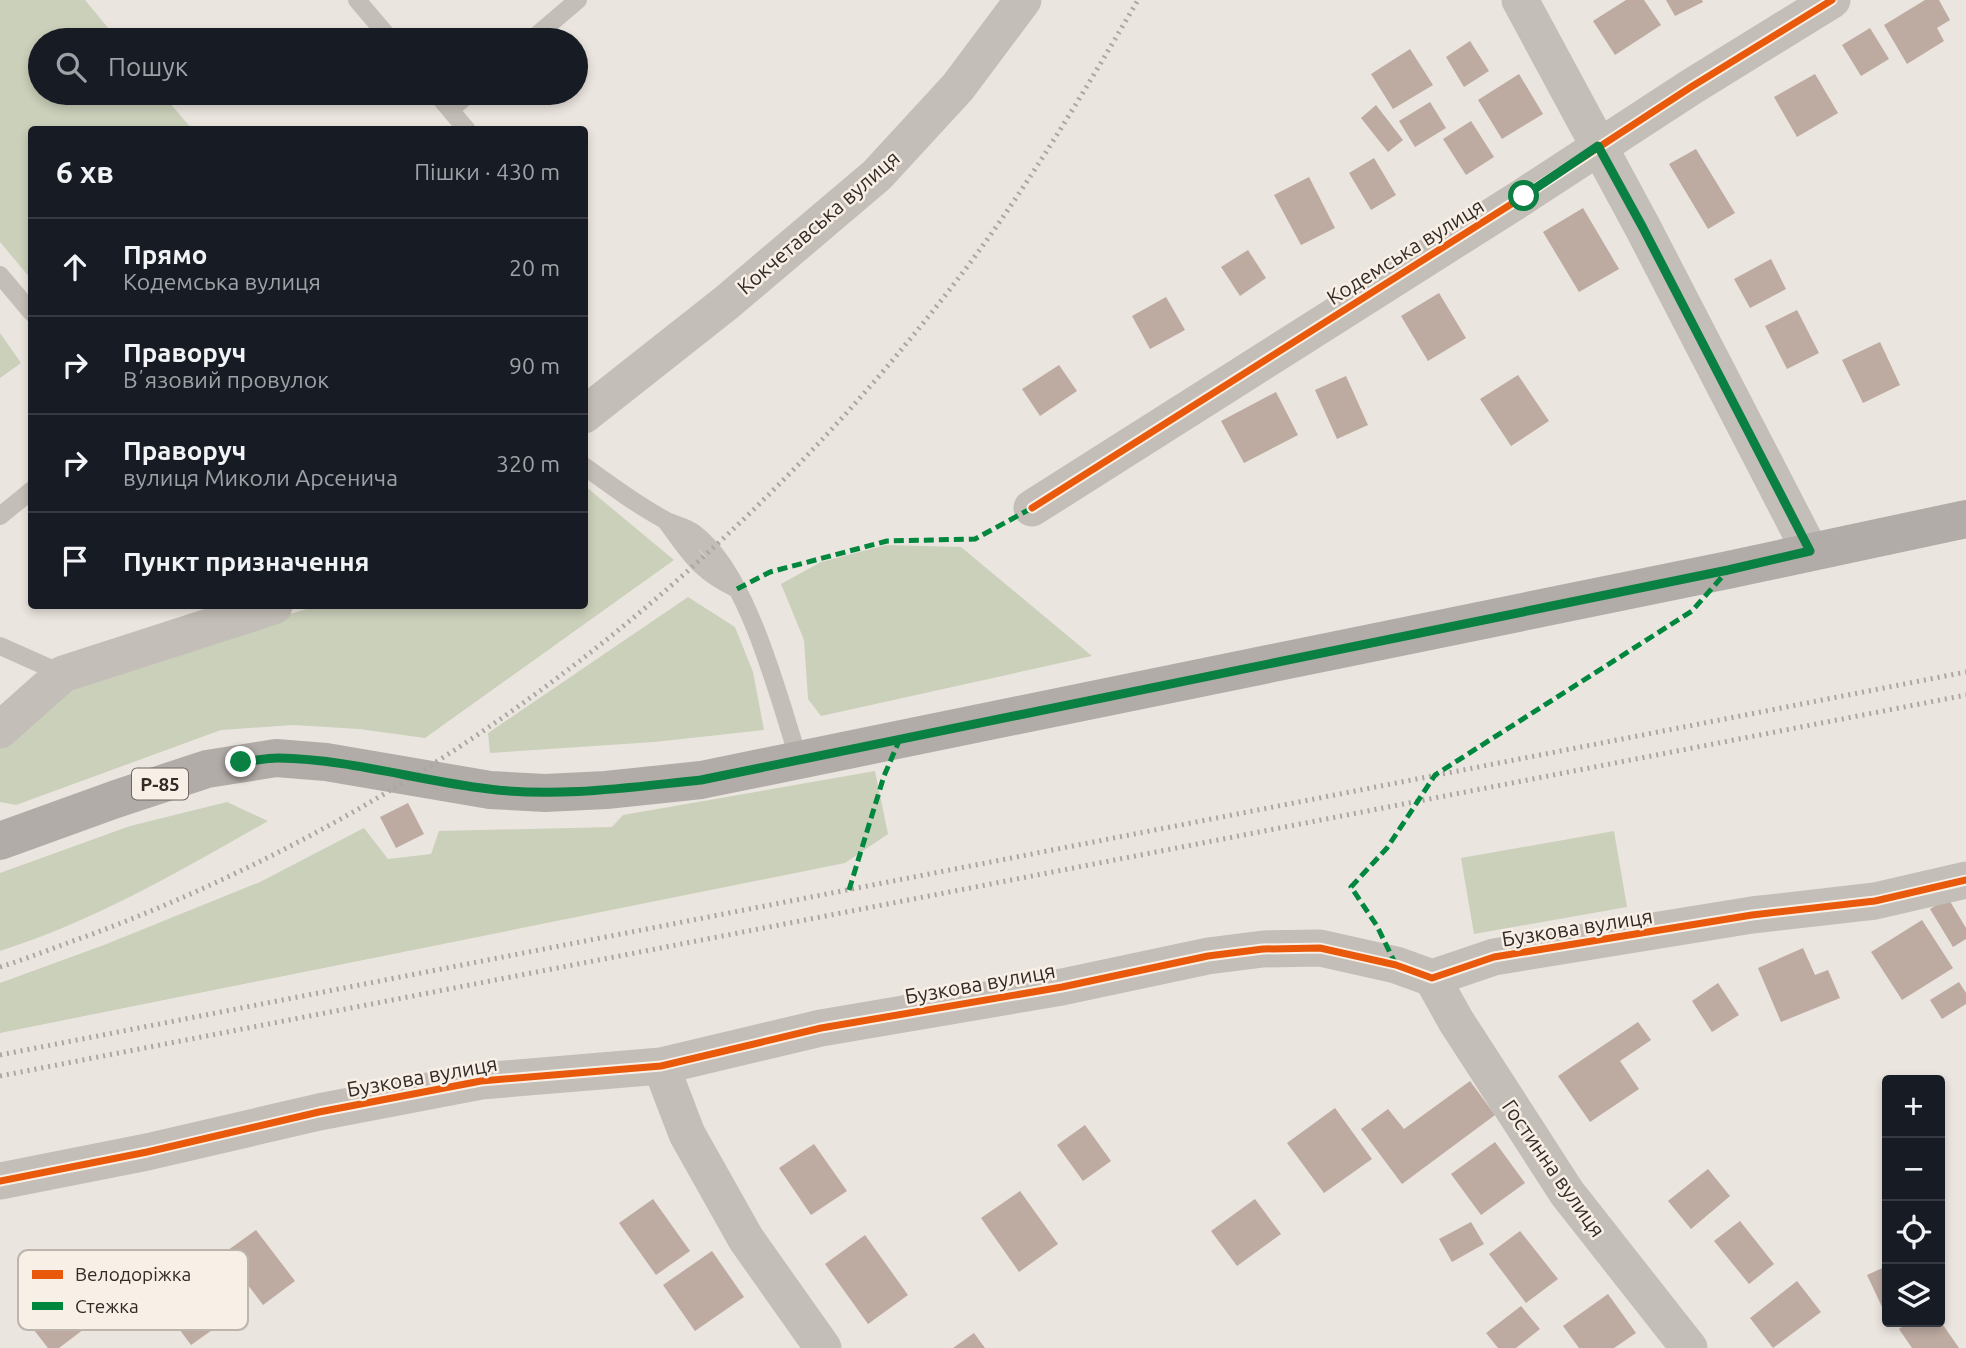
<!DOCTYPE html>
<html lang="uk">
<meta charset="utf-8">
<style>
:root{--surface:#171b24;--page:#20242c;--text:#f1f3f6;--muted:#9ea1a6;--line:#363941}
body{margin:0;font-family:Ubuntu,sans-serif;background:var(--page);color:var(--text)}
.controls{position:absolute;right:21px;bottom:21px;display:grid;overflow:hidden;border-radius:7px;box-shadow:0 4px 10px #0003}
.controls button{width:63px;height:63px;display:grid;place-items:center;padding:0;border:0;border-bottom:2px solid var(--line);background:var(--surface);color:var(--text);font:35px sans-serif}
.stop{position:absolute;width:21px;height:21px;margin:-16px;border:5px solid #0b8043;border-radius:50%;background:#fff}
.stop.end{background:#0b8043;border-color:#fff;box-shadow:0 2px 7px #0008}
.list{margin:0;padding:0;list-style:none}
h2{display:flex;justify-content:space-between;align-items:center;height:91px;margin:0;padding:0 28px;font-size:30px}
h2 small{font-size:23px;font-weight:400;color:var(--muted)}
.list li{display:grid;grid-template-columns:46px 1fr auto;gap:21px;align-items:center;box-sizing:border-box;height:98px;padding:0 28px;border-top:2px solid var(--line)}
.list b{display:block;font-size:26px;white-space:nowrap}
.list p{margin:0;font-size:23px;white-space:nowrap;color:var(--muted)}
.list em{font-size:23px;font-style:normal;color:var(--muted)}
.icon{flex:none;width:38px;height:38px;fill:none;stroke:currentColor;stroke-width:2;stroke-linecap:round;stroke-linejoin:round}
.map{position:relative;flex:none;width:1966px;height:1348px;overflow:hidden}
.search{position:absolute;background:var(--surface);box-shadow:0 4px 10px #0003;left:28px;top:28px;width:560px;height:77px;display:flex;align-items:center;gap:18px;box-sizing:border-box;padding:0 24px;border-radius:38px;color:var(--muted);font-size:26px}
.panel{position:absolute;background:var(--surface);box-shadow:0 4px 10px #0003;left:28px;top:126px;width:560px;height:483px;border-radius:7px}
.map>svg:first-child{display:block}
</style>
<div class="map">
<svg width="1966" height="1348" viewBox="0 0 1966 1348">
<rect width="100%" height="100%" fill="#ebe5df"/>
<!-- green -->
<path fill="#cbd0ba" d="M0,0h85l33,40h-78v53h121l31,36 -160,1 -1,149 -31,-37z
M0,333l21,30 -21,15z
M585,486l89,74 -249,178 -66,-9 -66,-4 -72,5 -205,75 -16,-3v-72l22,-33 294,-91h268z
M886,545l75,2 131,109 -271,60 -13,-17 -4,-59 -23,-56 40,-22z
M688,597l47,30 18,45 11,58 -110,12 -164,11 -2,-20z
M875,771l13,63 -43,29 -845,170v-50l104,-38 156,-63 104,-54 24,31 43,-5 8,-23 173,-4 11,-12z
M227,802l41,19c-86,49 -173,100 -268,130v-78l130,-47z
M1614,831l13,76 -153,27 -13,-76z"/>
<!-- building -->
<path fill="#bdaaa1" d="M1626,0h18l17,25 -46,30 -22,-34z
M1666,0h36l1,2 -28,14z
M1925,0h14l11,20 -13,8 7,13 -37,23 -23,-39z
M1870,28l19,31 -28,17 -19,-31z
M1470,41l19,30 -25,16 -18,-30z
M1410,49l23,36 -40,24 -22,-35z
M1519,74l24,40 -41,25 -24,-39z
M1815,74l23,39 -41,24 -23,-40z
M1430,102l16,26 -31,19 -16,-26z
M1376,105l27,35 -15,12 -27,-34z
M1471,121l23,36 -28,18 -23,-36z
M1696,149l39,64 -27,16 -39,-65z
M1374,158l22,37 -25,15 -22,-37z
M1309,177l26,51 -34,17 -27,-50z
M1583,208l36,61 -40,23 -36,-60z
M1248,250l18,28 -26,18 -19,-29z
M1771,259l15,30 -36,19 -16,-29z
M1439,293l27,45 -38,23 -27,-45z
M1166,297l19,33 -35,19 -18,-33z
M1797,310l22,43 -32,16 -22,-43z
M1880,342l20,43 -37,18 -21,-43z
M1059,365l18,26 -37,25 -18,-27z
M1518,375l31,46 -38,25 -31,-47z
M1346,376l22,49 -31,14 -22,-49z
M1276,392l22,43 -54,28 -23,-42z
M408,803l16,31 -28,14 -16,-31z
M1948,898l18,30v11l-13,8 -23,-38z
M1922,920l31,48 -51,32 -31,-48z
M1803,948l12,27 13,-5 12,28 -59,24 -23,-54z
M1959,982l7,11v11l-24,15 -12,-19z
M1718,983l21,32 -27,17 -20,-31z
M1638,1022l13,18 -31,21 19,28 -49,33 -32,-46z
M1470,1081l25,34 -93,69 -41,-55 27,-20 16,20z
M1335,1108l37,51 -48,34 -37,-50z
M1085,1125l26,36 -28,20 -26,-36z
M1495,1142l30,41 -44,32 -30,-41z
M814,1144l33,47 -36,24 -32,-47z
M1708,1169l22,27 -39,33 -23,-28z
M1020,1191l38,53 -39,28 -38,-54z
M653,1199l37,52 -34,24 -37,-52z
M1255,1199l26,35 -44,32 -26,-35z
M1740,1221l34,43 -25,20 -35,-43z
M1471,1222l13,22 -32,18 -13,-23z
M256,1230l39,51 -32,24 -39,-52z
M1520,1231l38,48 -32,24 -37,-49z
M865,1235l43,60 -40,29 -43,-60z
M712,1251l32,46 -49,34 -32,-46z
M1887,1266v41l-4,2 -16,-34z
M200,1273l32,43 -41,29 -32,-43z
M1797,1281l24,31 -48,36 -23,-30z
M60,1288l28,38 -29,22h-11l-25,-32z
M1608,1294l28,39 -22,15h-35l-16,-22z
M1521,1306l19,23 -24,19h-18l-12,-15z
M1909,1322h32l18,26h-47l-13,-19z
M974,1333l11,15h-32z"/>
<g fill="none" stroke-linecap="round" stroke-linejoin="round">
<!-- service -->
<path stroke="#c4beb8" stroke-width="18" d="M357,0l34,40
M531,40l47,-40
M436,93l31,37
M450,110l20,-17
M0,275l32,38
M584,466c26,19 53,39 81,54 10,5 21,7 29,13 54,40 84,163 105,227
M0,516l32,-26
M665,520c25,33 33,51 72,69
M0,646l63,28"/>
<!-- minor -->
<path stroke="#c4beb8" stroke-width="37" d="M1520,0l123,228 167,323
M584,415l142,-112 151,-128 81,-88 65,-87
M1032,508l492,-312 167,-109 141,-87
M0,730l63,-56 211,-68
M1432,978l24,43 111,172 122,155
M661,1066l26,68 59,105 77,109
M0,1181l147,-29 172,-40 162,-31 180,-15 160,-38 241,-41 146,-31 55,-7 57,-1 76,17 36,13 62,-21 258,-42 123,-14 91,-21"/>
<!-- primary -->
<path stroke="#b2aca8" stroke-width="38" d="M0,841l116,-42 91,-30 69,-11 50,4 164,28 55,3 61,-3 95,-10 1027,-210 238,-51"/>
<!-- rail -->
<path stroke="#aba6a3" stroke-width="5" stroke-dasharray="2 5" stroke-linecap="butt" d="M0,967c29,-9 58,-21 87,-31 346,-128 643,-361 867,-652 69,-89 127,-187 184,-284
M0,1055l1966,-383
M0,1076l1966,-381"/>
<!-- quiet -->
<path stroke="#00873e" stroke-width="5" stroke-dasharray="10 5" stroke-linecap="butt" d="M737,589l33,-17 117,-31 88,-2 57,-31
M849,890l35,-114 15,-35
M1396,965l-19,-39 -26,-39 36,-39 48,-73 257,-164 36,-41"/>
<defs>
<path id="cycleway" d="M1032,508l492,-312 167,-109 141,-87
M0,1181l147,-29 172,-40 162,-31 180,-15 160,-38 241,-41 146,-31 55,-7 57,-1 76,17 36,13 62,-21 258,-42 123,-14 91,-21"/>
</defs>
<!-- cycleway casing -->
<use href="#cycleway" stroke="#f8f0e6" stroke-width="11"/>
<!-- cycleway -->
<use href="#cycleway" stroke="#e8590c" stroke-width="7"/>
</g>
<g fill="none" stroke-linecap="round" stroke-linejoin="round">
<!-- route -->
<path stroke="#0b8043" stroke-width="9" d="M241,762c12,-1 25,-4 37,-4 71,1 141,23 211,31 71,9 142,-2 212,-9l1027,-210 82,-19 -167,-323 -45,-82 -74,50"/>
</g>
<g text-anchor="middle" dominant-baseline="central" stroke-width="5" stroke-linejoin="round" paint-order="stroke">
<!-- shield labels -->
<rect fill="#f8f0e6" stroke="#6f6660" stroke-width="2" x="132" y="768.5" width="56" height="31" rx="5"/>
<g font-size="19" font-weight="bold" fill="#342b27">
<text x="160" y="784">Р-85</text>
</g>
<!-- street labels -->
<g font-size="21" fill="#342b27" stroke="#f8f0e6">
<text transform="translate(818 222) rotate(-41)">Кокчетавська вулиця</text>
<text transform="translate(1405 251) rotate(-32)">Кодемська вулиця</text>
<text transform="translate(1577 927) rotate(-9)">Бузкова вулиця</text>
<text transform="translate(980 983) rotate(-10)">Бузкова вулиця</text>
<text transform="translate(422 1076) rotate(-10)">Бузкова вулиця</text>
<text transform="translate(1554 1168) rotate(55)">Гостинна вулиця</text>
</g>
</g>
<!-- legend -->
<rect x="18" y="1250" width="230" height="80" rx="10" fill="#f8f0e6" stroke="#bdb5ad" stroke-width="2"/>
<rect x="32" y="1270" width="31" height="9" fill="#e8590c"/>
<rect x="32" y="1302" width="31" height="8" fill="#00873e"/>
<g font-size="19" fill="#342b27">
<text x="75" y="1281">Велодоріжка</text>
<text x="75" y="1313">Стежка</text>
</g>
</svg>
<div class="controls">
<button>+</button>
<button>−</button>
<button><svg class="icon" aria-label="locate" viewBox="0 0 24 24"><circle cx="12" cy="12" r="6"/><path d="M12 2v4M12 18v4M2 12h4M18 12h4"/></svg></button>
<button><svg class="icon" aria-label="layers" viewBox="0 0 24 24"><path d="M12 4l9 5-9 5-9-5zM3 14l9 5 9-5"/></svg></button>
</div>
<div class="stop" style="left:1524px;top:196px"></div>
<div class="stop end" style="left:241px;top:762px"></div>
<div class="search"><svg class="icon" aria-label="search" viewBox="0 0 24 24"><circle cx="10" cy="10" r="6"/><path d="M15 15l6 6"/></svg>Пошук</div>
<section class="panel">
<h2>6 хв<small>Пішки · 430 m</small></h2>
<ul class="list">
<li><svg class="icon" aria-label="ahead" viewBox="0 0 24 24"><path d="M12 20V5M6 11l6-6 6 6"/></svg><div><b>Прямо</b><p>Кодемська вулиця</p></div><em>20 m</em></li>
<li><svg class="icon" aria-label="right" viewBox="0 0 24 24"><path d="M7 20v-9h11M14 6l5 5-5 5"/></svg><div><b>Праворуч</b><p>Вʼязовий провулок</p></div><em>90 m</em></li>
<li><svg class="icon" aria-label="right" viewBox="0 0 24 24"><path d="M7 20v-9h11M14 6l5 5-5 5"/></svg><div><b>Праворуч</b><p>вулиця Миколи Арсенича</p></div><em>320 m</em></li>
<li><svg class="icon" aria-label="arrive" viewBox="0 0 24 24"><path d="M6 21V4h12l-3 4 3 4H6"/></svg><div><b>Пункт призначення</b></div></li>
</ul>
</section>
</div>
